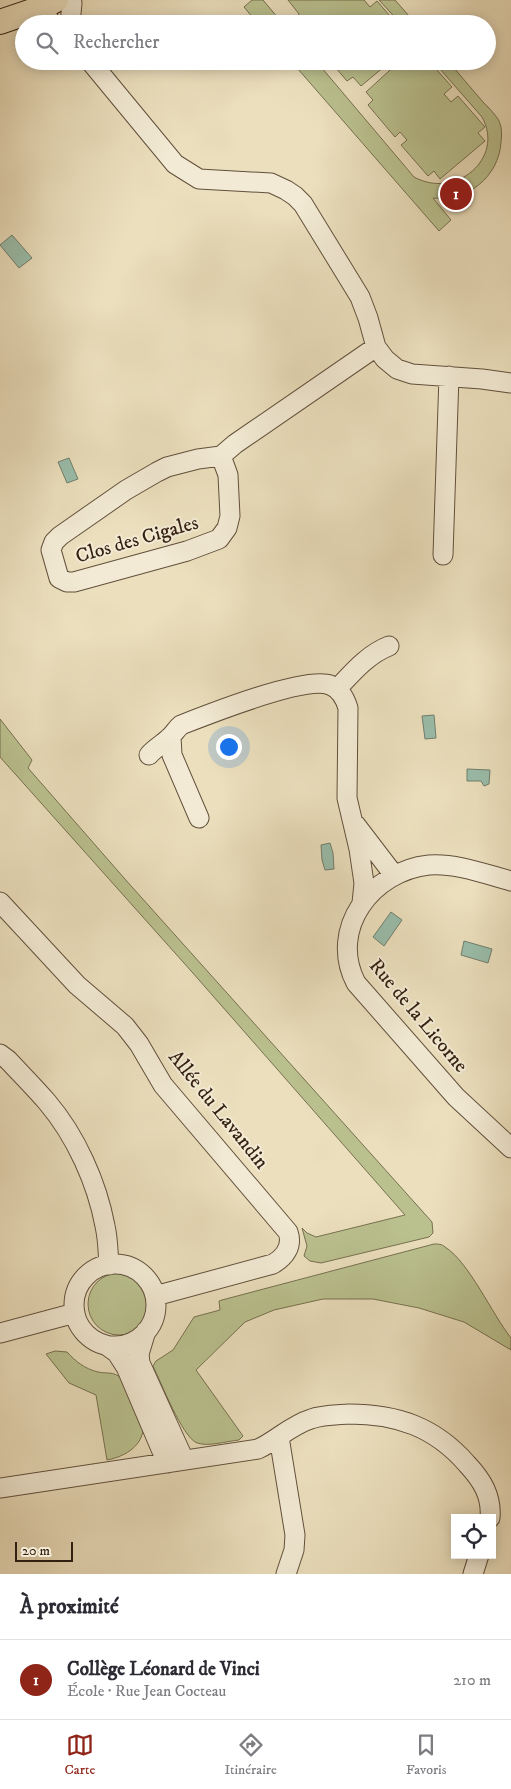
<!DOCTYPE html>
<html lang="fr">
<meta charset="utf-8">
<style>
:root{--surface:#fff;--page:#f7f7f7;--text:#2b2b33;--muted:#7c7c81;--line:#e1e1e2;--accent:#8f2418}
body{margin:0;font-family:"IM FELL DW Pica",serif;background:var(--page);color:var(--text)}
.controls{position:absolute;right:15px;bottom:15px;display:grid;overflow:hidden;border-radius:0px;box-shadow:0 2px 12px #0003}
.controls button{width:45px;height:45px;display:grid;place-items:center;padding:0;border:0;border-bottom:1px solid var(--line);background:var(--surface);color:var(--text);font:25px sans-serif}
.scale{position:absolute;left:15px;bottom:12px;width:58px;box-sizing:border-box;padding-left:5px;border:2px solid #342011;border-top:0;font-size:14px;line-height:18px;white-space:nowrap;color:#342011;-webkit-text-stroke:4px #f2ead4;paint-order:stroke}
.you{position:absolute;left:228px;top:746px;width:18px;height:18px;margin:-12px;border:4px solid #fff;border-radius:50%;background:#1a73e8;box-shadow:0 0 0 8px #1a73e833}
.badge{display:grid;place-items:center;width:32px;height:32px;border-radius:50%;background:var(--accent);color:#fff;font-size:16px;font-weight:700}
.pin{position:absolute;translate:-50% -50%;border:2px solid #fff;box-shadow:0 1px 5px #0006}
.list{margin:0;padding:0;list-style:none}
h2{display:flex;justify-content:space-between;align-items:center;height:65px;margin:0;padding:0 20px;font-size:21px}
h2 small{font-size:16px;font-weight:400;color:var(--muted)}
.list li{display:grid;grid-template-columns:32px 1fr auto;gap:15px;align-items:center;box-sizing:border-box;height:80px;padding:0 20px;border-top:1px solid var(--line)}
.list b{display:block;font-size:19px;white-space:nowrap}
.list p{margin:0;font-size:16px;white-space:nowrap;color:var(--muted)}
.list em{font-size:16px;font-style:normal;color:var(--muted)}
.icon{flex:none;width:28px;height:28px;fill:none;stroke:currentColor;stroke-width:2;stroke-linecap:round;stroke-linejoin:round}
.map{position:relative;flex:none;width:511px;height:1574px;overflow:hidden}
.search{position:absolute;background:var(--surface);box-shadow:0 2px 12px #0003;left:15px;right:15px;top:15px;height:55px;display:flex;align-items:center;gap:12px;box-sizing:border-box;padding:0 18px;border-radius:28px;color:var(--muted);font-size:19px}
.sheet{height:145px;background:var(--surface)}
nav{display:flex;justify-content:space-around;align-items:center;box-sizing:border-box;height:70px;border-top:1px solid var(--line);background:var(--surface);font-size:14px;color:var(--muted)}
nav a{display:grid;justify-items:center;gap:2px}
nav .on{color:var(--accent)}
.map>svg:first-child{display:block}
</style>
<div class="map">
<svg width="511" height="1574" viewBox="0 0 511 1574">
<rect width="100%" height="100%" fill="#ebdfbd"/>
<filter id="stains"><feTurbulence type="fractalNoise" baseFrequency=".004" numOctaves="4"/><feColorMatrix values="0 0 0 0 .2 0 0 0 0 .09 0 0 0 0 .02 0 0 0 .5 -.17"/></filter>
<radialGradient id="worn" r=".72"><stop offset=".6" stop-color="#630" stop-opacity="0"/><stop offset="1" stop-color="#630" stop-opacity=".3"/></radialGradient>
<!-- green -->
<path fill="#bac18f" stroke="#777050" d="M252,0h11l20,24h-25l-14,-17z
M288,0h76l6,7 7,-6 20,23h-101l3,-10z
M379,0h16l21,24h-15z
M291,61h25l98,116c42,23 91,-19 68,-60l-49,-56h15c12,14 23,27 35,41 5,5 11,11 15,17 4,7 4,15 3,23 -2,35 -34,60 -68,56l18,22 -12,11z
M330,61h61l-30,25 -8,-9 -6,4z
M400,61h29l23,26 -8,7 7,8 7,-6 27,31 -7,6 7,8 -45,38 -6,-8 -6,5 -27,-31 6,-5 -7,-8 -5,5 -27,-32 5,-5 -7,-8z
M0,719l32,41 -4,8 96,110 308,344 1,11 -4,4 -108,26 -11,-2 -6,-5 3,-10 -5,-18 5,5 9,4 89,-22 -213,-243 -192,-215z
M434,1244c4,0 8,0 11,3 24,15 47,67 66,91v12l-47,-28 -45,-14 -46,-9h-50l-49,11 -29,12 -49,48 47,66 -4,4c-12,1 -30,7 -42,3 -15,-6 -36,-61 -44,-77l3,-5 17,-11 21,-33 26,-7 -1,-9 3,-1z
M88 1304a31 31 0 1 1 62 0a31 31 0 1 1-62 0Z
M55,1351l12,1c8,9 18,17 31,20 9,2 15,-1 23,6l22,53c-3,17 -20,26 -36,29l-11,-65 -27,-12 -23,-29z"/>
<!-- water -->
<path fill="#99bdaa" stroke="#717e6d" d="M12,235l20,23 -13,10 -19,-23z
M69,458l9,21 -11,4 -9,-21z
M434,715l2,23 -11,1 -3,-23z
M467,769l23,1 -1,14 -5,2 -3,-5h-14z
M330,843l3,10 1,16 -9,1 -3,-10 -1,-15z
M391,912l11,8 -18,26 -11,-9z
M464,941l28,8 -4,14 -27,-8z"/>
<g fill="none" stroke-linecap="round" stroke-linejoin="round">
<defs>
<path id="minor" d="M41,8l11,16
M70,24l2,-21 -1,-3
M90,61l85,103 24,15 72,4 15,7 9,6 8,8 57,93 8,21 8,29 9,12 12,10 15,5 70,5 29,4
M221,456l7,19 2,41 -3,12 -8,11 -32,12 -113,31h-7l-8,-4 -8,-28 3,-8 6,-6 66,-46 31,-18 10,-5 31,-8 23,-3 14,-12 141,-97
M443,555l6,-179
M337,689c15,-16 31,-35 52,-43
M171,737l1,18 27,63
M149,755c6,-7 14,-11 20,-17 5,-4 7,-9 12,-13 28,-11 124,-49 149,-40 10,4 15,13 18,23l-1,90 12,51 5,34 -2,20
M355,824l39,51
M511,881c-26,-7 -55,-18 -82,-16 -57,6 -101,64 -73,118l100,114 55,51
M0,902l77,83 48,41 14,18 24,41 125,147c5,14 -3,25 -15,32l-118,32
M0,1054l8,6c13,14 27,28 39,42 29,34 50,81 58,124 3,13 3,26 4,39
M74 1305a41 41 0 1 1 82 0a41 41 0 1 1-82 0Z
M146,1331l-7,23 1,9 44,97
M0,1333l75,-20
M106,1345l11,8 9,14 41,96
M279,1437l16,98 -1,15 -8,24
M0,1488l258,-39c18,-8 33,-24 53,-30 11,-4 26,-4 38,-5 48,0 86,13 118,50 15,16 25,32 23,54
M473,1574l6,-19"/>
<path id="major" d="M0,22l41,-14 15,-8"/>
</defs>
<!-- minor casing -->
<use href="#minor" stroke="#62503c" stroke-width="21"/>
<!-- major casing -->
<use href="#major" stroke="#342011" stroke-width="26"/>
<!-- minor -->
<use href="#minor" stroke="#f2ead4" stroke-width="19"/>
<!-- major -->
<use href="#major" stroke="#ebdfbd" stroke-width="24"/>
</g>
<g text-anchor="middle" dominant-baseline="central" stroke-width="4" stroke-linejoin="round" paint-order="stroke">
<!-- street labels -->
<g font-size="20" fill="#342011" stroke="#f2ead4">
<text transform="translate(137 540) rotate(-16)">Clos des Cigales</text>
<text transform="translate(418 1016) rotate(50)">Rue de la Licorne</text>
<text transform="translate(218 1110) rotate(51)">Allée du Lavandin</text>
</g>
</g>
<rect width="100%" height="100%" filter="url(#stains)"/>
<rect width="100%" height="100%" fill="url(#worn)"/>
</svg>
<div class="controls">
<button><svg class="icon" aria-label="locate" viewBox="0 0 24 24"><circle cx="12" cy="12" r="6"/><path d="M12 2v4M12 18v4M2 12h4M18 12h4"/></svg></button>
</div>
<div class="scale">20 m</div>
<div class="you"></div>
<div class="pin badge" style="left:456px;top:194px">1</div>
<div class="search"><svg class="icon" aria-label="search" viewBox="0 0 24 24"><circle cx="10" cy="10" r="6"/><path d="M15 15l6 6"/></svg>Rechercher</div>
</div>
<section class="sheet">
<h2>À proximité<small></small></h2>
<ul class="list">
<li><span class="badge">1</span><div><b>Collège Léonard de Vinci</b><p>École · Rue Jean Cocteau</p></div><em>210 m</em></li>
</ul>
</section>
<nav>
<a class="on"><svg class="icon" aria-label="map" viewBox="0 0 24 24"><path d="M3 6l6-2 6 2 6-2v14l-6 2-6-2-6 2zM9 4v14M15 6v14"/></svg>Carte</a>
<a><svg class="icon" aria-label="directions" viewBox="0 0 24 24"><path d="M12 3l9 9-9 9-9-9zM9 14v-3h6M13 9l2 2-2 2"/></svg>Itinéraire</a>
<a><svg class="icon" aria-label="saved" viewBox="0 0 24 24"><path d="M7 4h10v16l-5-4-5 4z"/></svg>Favoris</a>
</nav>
